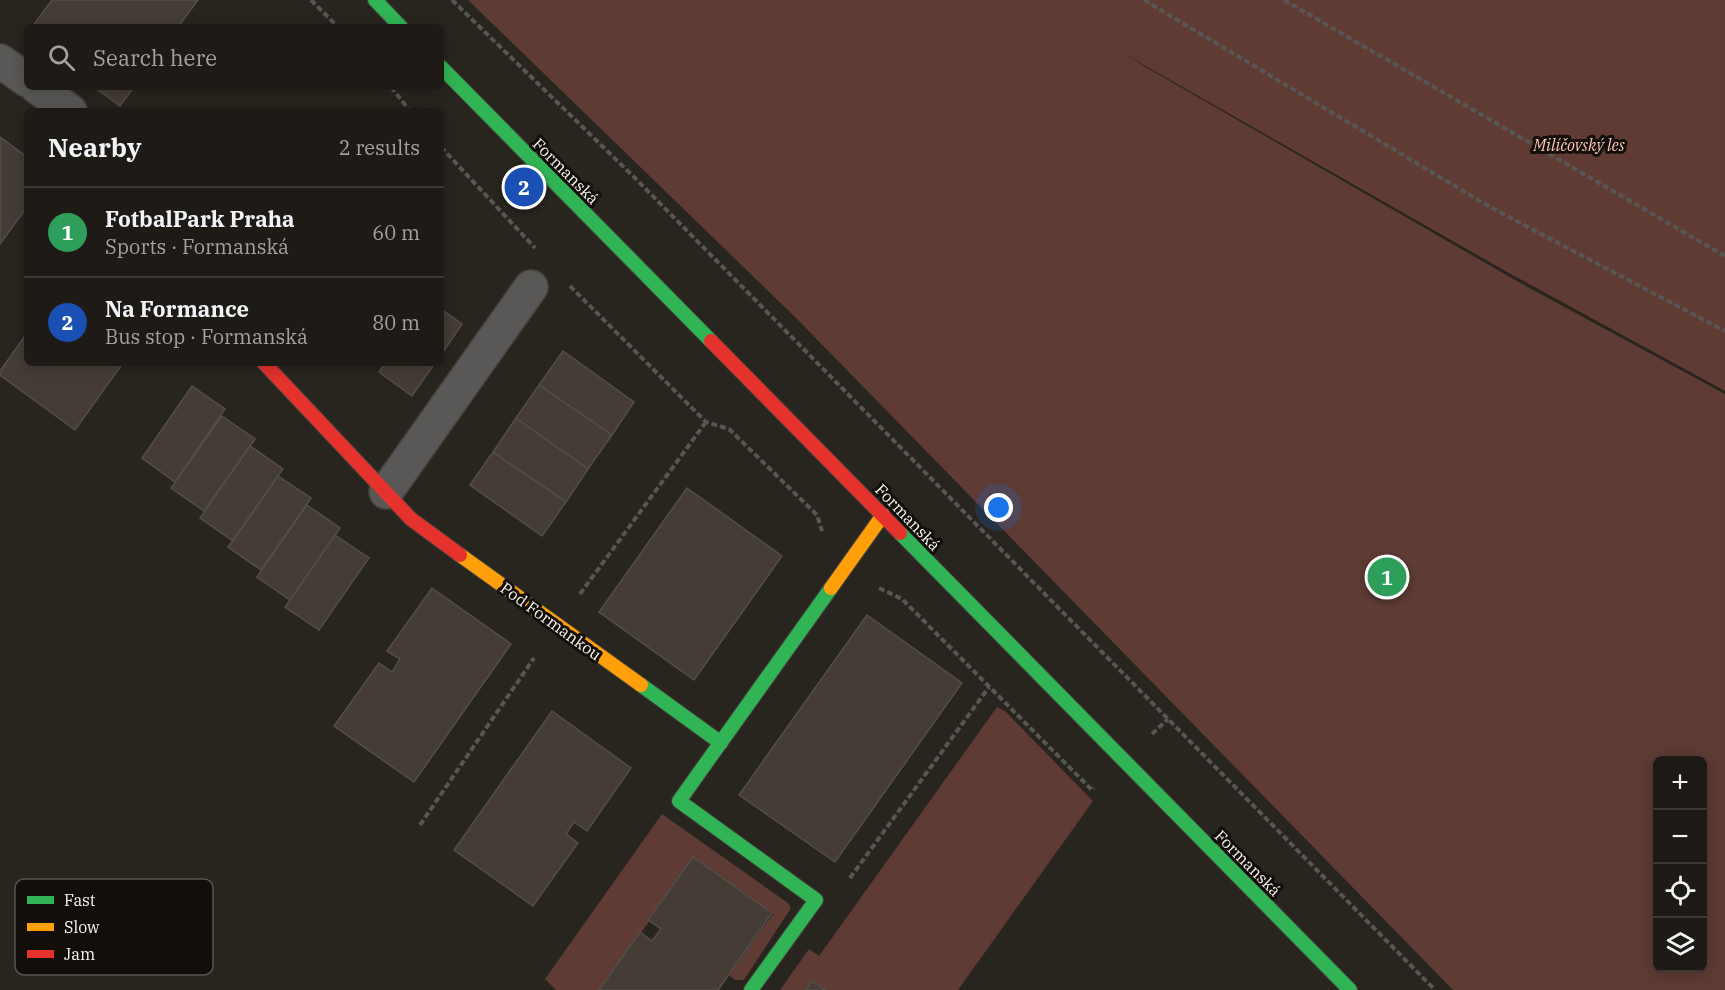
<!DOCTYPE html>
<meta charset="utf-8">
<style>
:root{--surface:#1e1b16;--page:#26241f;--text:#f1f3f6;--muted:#a1a1a1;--line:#3c3935;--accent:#b45309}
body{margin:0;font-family:"IBM Plex Serif",serif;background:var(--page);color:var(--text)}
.controls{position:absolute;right:18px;bottom:18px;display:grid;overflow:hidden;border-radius:9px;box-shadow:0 3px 15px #0003}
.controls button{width:54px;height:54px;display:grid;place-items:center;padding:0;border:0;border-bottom:2px solid var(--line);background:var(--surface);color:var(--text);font:30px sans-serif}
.you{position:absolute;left:999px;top:508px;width:21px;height:21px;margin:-15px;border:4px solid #fff;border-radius:50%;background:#1a73e8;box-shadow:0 0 0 9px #1a73e833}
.badge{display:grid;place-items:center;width:39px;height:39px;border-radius:50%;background:var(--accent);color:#fff;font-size:20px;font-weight:700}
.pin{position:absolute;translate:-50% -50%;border:3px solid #fff;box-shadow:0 2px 6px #0006}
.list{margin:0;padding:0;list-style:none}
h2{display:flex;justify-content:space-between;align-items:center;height:78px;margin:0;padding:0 24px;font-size:26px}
h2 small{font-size:20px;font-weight:400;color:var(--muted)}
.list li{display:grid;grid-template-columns:39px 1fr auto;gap:18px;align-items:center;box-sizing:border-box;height:90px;padding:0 24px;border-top:2px solid var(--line)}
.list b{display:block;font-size:22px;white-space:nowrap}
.list p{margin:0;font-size:20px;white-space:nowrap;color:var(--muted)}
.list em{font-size:20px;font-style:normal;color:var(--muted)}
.icon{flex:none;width:33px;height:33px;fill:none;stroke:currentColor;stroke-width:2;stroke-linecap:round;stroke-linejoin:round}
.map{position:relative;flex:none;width:1725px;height:990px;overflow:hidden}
.search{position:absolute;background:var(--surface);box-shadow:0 3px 15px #0003;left:24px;top:24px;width:420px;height:66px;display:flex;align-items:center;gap:15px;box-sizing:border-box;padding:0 21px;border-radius:9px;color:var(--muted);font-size:22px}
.panel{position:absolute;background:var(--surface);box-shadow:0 3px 15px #0003;left:24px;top:108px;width:420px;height:258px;border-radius:9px}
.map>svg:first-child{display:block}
</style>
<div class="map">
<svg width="1725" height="990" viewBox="0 0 1725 990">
<rect width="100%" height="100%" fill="#28241e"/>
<!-- green -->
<path fill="#5e3b34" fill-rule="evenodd" d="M468,0h570l106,66 371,214 210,114v596h-272l-658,-673zM1658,760h44v208h-44z
M997,707l8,4 88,90 -135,189h-133l-12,-9 -7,9h-26l29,-41 10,7z
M662,814l126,89 3,5 -47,72h-9l-6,-5 44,-61 -79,-55 -94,131h-44l-11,-11z"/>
<!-- forest -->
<path fill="#5f3b33" d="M1037,0h688v391l-218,-119 -386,-220z"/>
<!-- building -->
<path fill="#443c35" stroke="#534e4a" stroke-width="1.5" d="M52,0h146l-20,27h-146z
M94,87h40l-14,19z
M0,137l27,20v50l-27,37z
M441,309l21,15 -21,31z
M27,333v30h96l-48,67 -75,-55v-4z
M563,351l71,51 -22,33 -73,-50z
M385,363h50l-23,33 -33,-24z
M539,385l73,50 -24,34 -72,-51z
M192,386l33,23 -50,73 -33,-24z
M222,416l33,23 -51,72 -33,-23z
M516,418l72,51 -22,33 -73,-50z
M250,446l33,23 -50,72 -33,-23z
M493,452l73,50 -24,34 -72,-51z
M278,476l33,22 -50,72 -33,-23z
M687,488l95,68 -88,124 -95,-68z
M307,505l33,23 -50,72 -33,-23z
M335,535l34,23 -50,72 -34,-23z
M432,588l79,56 -97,138 -80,-56 45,-63 13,9 8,-13 -13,-8z
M867,615l95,68 -127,179 -96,-67z
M552,711l79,57 -44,63 -13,-9 -8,12 12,9 -45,63 -79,-56z
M693,857l79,56 -54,77h-119l41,-58 12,9 9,-12 -13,-9z
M812,981l13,9h-19z"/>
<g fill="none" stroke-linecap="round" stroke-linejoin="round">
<defs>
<path id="street" d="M0,61l27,19
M37,87l33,24
M386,492l145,-205"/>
<path id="fast" d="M375,0l26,27
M441,67l270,274
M900,533l450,457
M641,685l80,58
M751,990l65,-90 -137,-99 152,-213"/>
<path id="slow" d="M460,555l181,130
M831,588l52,-73"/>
<path id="jam" d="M711,341l189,192
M264,363l147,156 49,36"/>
</defs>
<!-- street casing -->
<use href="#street" stroke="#44413c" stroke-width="36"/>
<!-- fast casing -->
<use href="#fast" stroke="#44413c" stroke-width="16"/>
<!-- slow casing -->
<use href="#slow" stroke="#44413c" stroke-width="16"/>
<!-- jam casing -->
<use href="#jam" stroke="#44413c" stroke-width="16"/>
<!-- path -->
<path stroke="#585654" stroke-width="4" stroke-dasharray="6 3" stroke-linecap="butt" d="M311,0l27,27
M452,0l184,179 799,811
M1144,0l346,207 235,124
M1284,0l441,256
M391,87l19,24
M441,147l94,101
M570,286l136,136 23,7 88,86 5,16
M879,588l23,11 190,191 2,-2
M580,594l126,-172
M1152,734l16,-15
M420,825l114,-167
M850,878l139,-191"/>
<!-- street -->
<use href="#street" stroke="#595856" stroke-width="33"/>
<!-- fast -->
<use href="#fast" stroke="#30b455" stroke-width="14"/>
<!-- slow -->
<use href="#slow" stroke="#ff9f0a" stroke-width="14"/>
<!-- jam -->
<use href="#jam" stroke="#e5322d" stroke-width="14"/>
</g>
<g text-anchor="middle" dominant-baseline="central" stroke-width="6" stroke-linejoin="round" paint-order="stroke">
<!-- park labels -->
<g font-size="16" font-style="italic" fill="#ffc3b5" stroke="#120e0a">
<text x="1579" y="145">Milíčovský les</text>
</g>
<!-- street labels -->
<g font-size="16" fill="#f8f3ec" stroke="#120e0a">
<text transform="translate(566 171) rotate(45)">Formanská</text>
<text transform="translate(908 517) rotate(46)">Formanská</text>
<text transform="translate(551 621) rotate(36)">Pod Formankou</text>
<text transform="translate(1248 863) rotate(45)">Formanská</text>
</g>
</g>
<!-- legend -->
<rect x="15" y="879" width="198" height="96" rx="9" fill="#120e0a" stroke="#57534e" stroke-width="1.5"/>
<rect x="27" y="896" width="27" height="8" fill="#30b455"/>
<rect x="27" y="923" width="27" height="8" fill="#ff9f0a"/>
<rect x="27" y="950" width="27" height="8" fill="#e5322d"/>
<g font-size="16" fill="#f8f3ec">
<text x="64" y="906">Fast</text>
<text x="64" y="933">Slow</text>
<text x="64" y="960">Jam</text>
</g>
</svg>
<div class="controls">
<button>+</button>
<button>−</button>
<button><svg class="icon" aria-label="locate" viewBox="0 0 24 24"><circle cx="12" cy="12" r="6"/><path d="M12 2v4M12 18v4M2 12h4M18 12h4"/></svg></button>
<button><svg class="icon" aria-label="layers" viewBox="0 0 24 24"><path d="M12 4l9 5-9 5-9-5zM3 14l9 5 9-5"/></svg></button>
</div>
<div class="you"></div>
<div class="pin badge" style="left:1387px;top:577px;background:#2e9e5b">1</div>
<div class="pin badge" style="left:524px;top:187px;background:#1a4fb4">2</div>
<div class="search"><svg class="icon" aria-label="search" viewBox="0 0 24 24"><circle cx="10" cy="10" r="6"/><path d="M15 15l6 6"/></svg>Search here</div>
<section class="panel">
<h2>Nearby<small>2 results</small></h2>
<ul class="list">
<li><span class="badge" style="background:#2e9e5b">1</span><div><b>FotbalPark Praha</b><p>Sports · Formanská</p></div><em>60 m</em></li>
<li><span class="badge" style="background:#1a4fb4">2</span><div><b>Na Formance</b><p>Bus stop · Formanská</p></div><em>80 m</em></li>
</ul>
</section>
</div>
